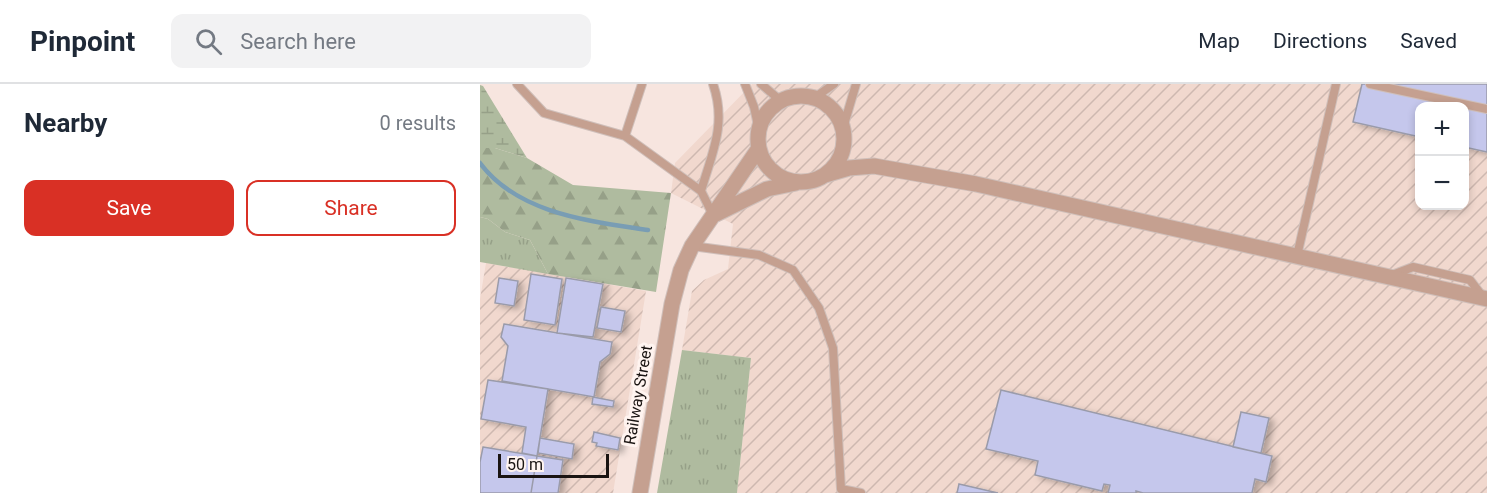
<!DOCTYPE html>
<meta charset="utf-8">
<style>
:root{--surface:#fff;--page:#f2f2f3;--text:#1f2937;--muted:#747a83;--line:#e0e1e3;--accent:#d93025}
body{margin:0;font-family:Roboto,sans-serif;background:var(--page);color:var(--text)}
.controls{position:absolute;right:18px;top:18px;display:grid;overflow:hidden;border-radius:12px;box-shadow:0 3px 9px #0003}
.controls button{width:54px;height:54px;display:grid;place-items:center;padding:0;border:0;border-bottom:2px solid var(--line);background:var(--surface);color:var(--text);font:30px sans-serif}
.scale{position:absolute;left:18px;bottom:15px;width:111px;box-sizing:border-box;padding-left:6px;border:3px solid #1a1412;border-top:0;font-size:16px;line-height:21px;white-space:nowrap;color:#1a1412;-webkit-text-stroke:4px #fff4f0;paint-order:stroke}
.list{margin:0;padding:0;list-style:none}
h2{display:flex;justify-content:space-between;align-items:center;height:78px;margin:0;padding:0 24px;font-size:26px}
h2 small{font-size:20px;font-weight:400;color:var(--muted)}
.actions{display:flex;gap:12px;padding:18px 24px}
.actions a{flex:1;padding:14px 0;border:2px solid var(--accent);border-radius:12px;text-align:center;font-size:21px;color:var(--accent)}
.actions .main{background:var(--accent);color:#fff}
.icon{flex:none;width:33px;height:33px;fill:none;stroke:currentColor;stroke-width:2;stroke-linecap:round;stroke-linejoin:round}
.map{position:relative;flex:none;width:1007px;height:409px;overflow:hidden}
header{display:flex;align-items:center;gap:36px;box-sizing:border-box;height:84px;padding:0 30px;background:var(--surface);border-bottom:2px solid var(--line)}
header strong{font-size:28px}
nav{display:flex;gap:33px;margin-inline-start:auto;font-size:21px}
.search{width:420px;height:54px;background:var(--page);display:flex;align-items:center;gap:15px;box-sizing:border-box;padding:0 21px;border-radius:12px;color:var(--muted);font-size:22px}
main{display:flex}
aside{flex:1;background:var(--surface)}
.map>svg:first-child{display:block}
</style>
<header>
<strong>Pinpoint</strong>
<div class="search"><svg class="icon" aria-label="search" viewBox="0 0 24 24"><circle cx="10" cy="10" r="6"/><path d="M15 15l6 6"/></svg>Search here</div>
<nav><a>Map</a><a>Directions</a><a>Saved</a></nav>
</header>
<main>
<aside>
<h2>Nearby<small>0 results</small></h2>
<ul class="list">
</ul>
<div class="actions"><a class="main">Save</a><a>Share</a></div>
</aside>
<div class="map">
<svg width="1007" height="409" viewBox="0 0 1007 409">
<defs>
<pattern id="industrial-furrows" width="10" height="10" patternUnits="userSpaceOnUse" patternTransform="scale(1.5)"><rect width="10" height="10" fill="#f1d8ce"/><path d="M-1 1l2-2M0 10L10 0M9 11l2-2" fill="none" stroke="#ceb8b0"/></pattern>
<pattern id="grass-tufts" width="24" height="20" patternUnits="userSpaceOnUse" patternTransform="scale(1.5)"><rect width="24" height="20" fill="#afbb9f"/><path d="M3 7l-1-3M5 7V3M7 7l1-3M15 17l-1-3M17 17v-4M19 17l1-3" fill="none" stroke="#96a088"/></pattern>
<pattern id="forest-firs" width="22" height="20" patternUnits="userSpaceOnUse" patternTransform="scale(1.5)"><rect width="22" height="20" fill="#afbb9f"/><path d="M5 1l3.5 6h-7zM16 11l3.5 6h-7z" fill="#96a088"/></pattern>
<pattern id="wetland-marsh" width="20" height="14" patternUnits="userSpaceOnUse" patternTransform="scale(1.5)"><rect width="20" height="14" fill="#afbb9f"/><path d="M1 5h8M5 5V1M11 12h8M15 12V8" fill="none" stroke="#96a088"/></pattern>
<filter id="shadow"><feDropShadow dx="5" dy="3" stdDeviation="3" flood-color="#0004"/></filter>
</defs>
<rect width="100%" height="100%" fill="#f7e5df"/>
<!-- industrial -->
<path fill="url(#industrial-furrows)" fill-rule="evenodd" d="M272,0h735v409h-750l14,-135 -69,-8 10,-59 12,-11 24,-11 5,-45 -62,-31 4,-30zM940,22h44v100h-44z
M6,179l160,28 -33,202h-133v-194z"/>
<!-- grass -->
<path fill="url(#grass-tufts)" d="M0,133l8,2 17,13 25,8 18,34 -68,-12z
M202,266l69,8 -14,135h-80z"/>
<!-- forest -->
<path fill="url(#forest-firs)" d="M0,64h15l32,10 46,27 98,8 -15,99 -108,-18 -18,-34 -25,-8 -17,-13 -8,-2z"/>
<!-- wetland -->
<path fill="url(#wetland-marsh)" d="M0,1l3,1 44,72 -32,-10h-15z"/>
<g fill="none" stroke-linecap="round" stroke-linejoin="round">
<!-- stream -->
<path stroke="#799db4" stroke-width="4.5" d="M0,79c38,51 110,58 168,67"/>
</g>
<!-- building -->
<path fill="#c5c7ec" stroke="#9a9baa" stroke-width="1.5" filter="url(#shadow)" d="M882,0h125v68l-23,-5v-41h-44v31l-67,-15z
M51,190l31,5 -7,46 -31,-5z
M19,194l19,3 -4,25 -19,-3z
M86,194l37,6 -10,53 -36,-4z
M121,223l24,4 -4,21 -24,-4z
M24,240l108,18 -2,12 -10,8 -6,35 -92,-16 6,-35 -7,-9z
M8,296l60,9 -11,67 -15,-3 4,-26 -45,-8z
M521,306l271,66 -6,26 -11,-3 -3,14h-109l-7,-2v2h-28l2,-8 -6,-1 -2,7 -67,-16 3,-14 -52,-12z
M113,313l21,4 -1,6 -21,-3z
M761,328l28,6 -8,35 -28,-6z
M114,348l26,6 -2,12 -22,-4 1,-3 -5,-1z
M60,354l34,6 -2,15 -34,-6z
M3,363l54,9 -6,37h-51v-31z
M57,372l26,4 -5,33h-27z
M479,400l39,9h-41z"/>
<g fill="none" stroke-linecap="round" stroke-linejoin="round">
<defs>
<path id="service" d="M37,0l27,29 81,23 17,-52
M265,0l9,23 5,23
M281,0l20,17
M890,0l117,25
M334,14l20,-14
M363,44l13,-44
M145,52l76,55 12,24
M221,107c11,-38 26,-67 12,-107
M212,162l67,9 34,15 26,38 14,40 8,141 20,4
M817,172l39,-172
M912,191l21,-8 57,13 13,17"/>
<path id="minor" d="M278 55a43 43 0 1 1 86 0a43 43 0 1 1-86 0Z
M345,91l24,-7 25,-2 102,18 511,115
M236,130l51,-25 29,-6
M160,409l32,-189 9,-34 11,-24 67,-98"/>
</defs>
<!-- service casing -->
<use href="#service" stroke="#cfbfba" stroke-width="10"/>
<!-- minor casing -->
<use href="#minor" stroke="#cfbfba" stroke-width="17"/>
<!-- service -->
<use href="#service" stroke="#c5a090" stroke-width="8"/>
<!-- minor -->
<use href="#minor" stroke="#c5a090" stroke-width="15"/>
</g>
<g text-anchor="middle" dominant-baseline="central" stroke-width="6" stroke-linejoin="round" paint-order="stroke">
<!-- street labels -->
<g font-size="16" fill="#1a1412" stroke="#fff4f0">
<text transform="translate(158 311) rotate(-80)">Railway Street</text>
</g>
</g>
</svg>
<div class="controls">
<button>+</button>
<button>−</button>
</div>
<div class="scale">50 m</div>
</div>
</main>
